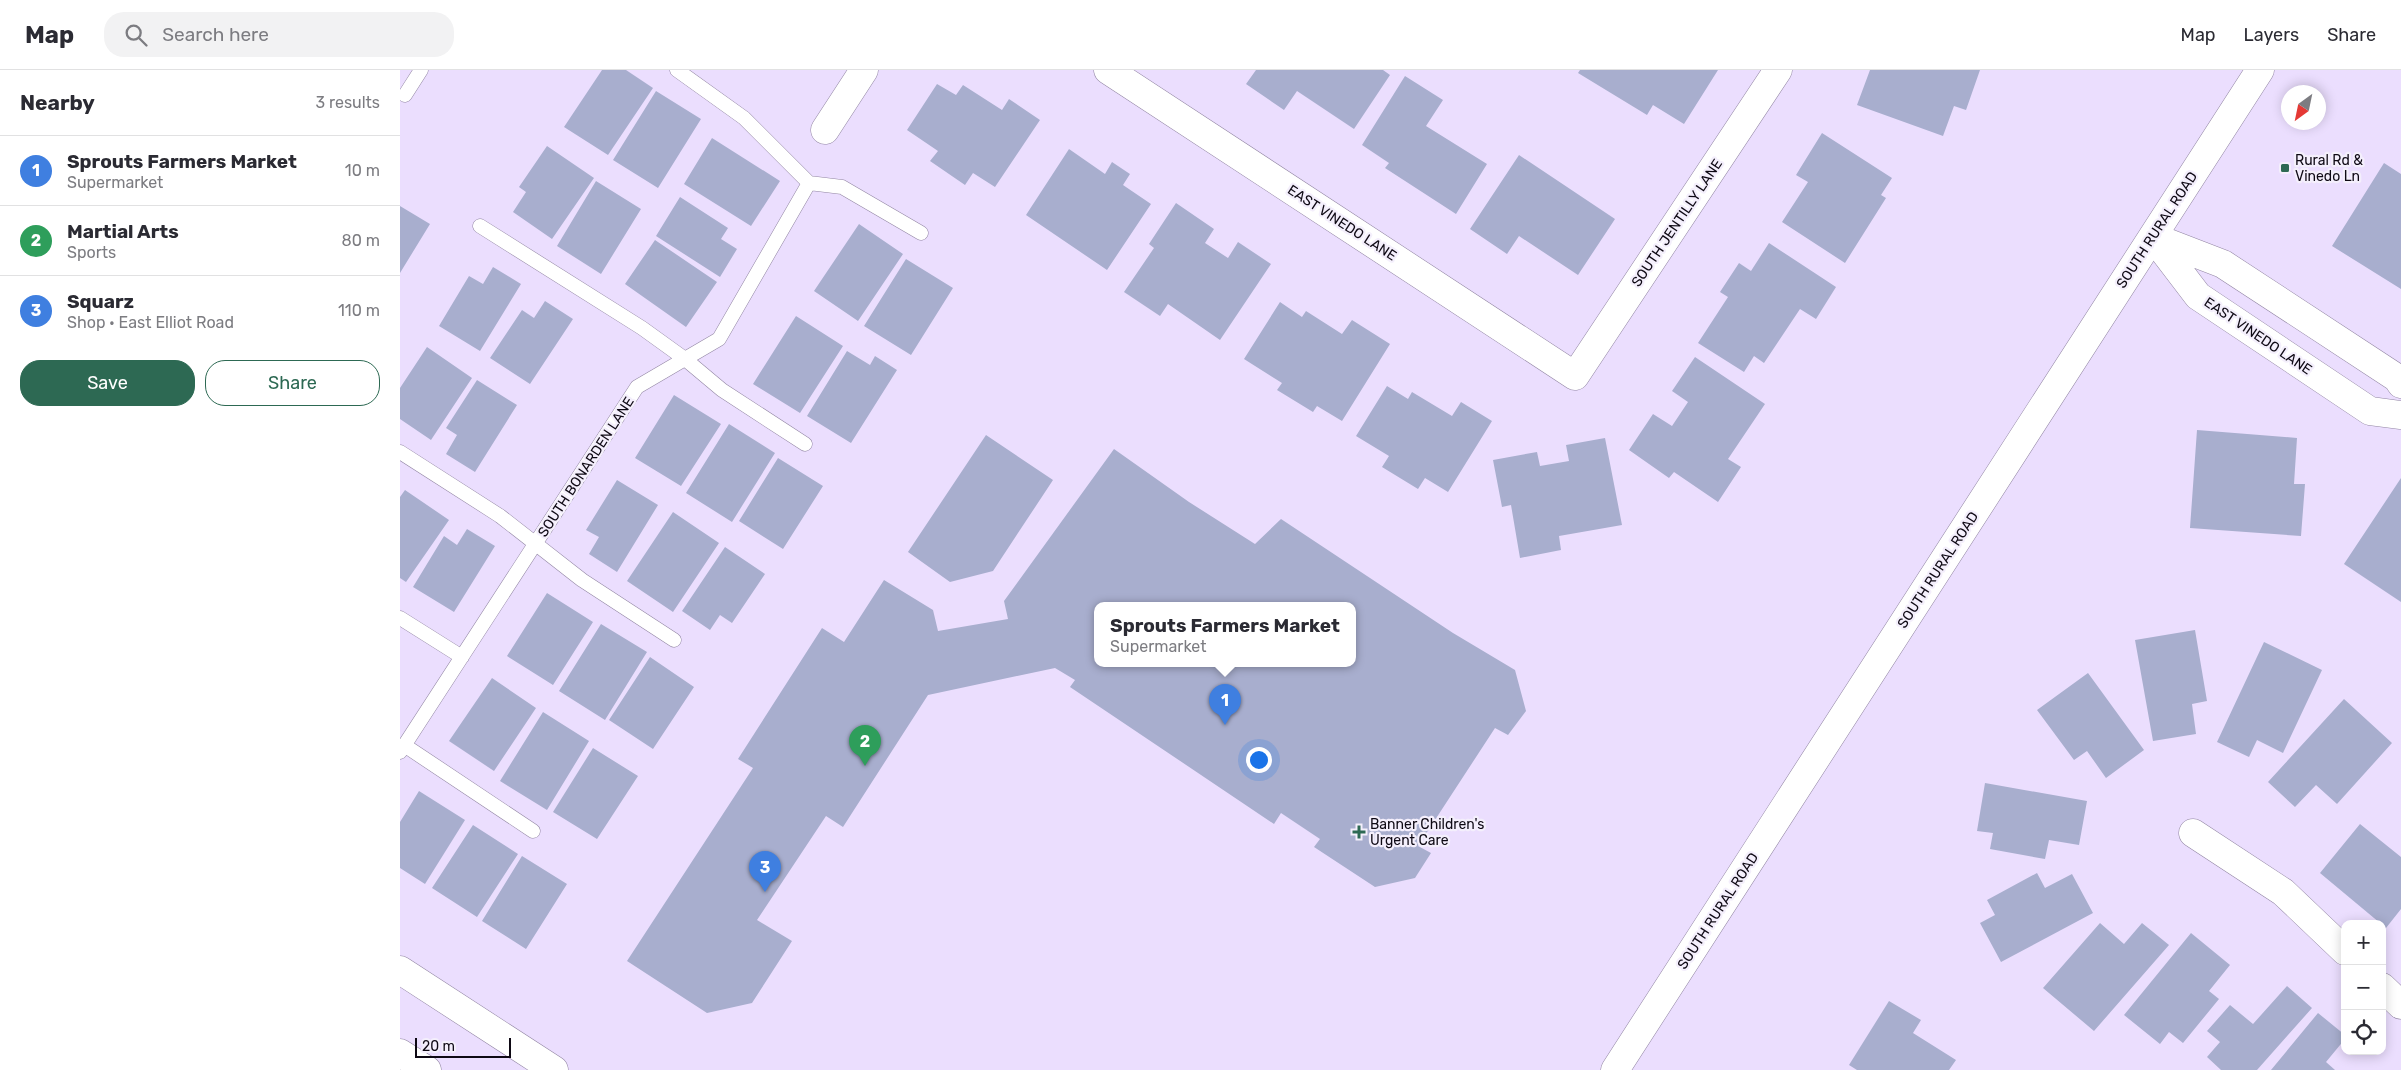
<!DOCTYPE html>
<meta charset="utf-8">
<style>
:root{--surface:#fff;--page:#f2f2f3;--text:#2b2b33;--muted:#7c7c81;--line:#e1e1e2;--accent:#2d6953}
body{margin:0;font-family:Rubik,sans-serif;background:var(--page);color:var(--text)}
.controls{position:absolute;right:15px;bottom:15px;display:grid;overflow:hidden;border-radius:10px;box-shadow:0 2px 12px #0003}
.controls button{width:45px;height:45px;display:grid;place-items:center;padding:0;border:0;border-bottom:1px solid var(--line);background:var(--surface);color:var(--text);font:25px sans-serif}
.compass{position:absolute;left:1881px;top:15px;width:45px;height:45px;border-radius:50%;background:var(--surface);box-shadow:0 2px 12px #0003;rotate:213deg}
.scale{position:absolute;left:15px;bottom:12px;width:96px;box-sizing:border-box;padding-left:5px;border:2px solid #0e0914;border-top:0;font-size:14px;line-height:18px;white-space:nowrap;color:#0e0914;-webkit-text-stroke:4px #f4effc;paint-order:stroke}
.you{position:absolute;left:858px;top:689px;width:18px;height:18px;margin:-12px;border:4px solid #fff;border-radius:50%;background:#1a73e8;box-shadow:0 0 0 8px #1a73e833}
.badge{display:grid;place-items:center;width:32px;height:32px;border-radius:50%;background:var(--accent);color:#fff;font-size:16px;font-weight:700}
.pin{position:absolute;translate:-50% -41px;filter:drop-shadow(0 1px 2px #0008)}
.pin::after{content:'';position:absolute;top:26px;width:18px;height:15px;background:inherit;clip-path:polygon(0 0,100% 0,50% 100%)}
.popup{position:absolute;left:694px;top:532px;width:262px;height:65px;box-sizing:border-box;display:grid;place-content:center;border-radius:10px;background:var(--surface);filter:drop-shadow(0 1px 4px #0005);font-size:16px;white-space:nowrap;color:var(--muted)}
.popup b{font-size:19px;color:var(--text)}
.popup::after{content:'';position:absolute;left:50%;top:100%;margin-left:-10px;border:10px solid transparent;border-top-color:var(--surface)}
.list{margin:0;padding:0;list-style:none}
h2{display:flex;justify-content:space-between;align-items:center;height:65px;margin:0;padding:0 20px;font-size:21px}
h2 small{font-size:16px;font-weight:400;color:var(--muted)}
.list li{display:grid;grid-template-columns:32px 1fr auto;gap:15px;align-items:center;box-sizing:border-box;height:70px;padding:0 20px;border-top:1px solid var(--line)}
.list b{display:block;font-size:19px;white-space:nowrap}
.list p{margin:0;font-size:16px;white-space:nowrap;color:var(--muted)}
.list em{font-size:16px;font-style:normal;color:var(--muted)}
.actions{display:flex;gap:10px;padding:15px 20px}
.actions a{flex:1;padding:11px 0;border:1px solid var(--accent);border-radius:20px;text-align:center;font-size:18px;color:var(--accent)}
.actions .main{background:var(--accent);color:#fff}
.icon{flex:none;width:28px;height:28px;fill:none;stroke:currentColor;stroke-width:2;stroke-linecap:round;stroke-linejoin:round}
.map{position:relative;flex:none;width:2001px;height:1000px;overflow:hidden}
header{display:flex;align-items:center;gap:30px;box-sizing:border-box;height:70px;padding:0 25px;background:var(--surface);border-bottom:1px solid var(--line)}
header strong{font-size:24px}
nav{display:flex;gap:28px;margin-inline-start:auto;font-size:18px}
.search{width:350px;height:45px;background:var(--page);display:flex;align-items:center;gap:12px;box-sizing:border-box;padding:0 18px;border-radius:20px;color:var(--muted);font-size:19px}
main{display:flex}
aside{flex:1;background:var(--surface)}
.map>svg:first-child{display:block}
</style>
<header>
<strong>Map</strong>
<div class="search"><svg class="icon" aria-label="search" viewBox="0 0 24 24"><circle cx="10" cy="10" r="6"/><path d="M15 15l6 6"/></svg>Search here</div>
<nav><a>Map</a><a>Layers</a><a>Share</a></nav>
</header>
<main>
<aside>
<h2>Nearby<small>3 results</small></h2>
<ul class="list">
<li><span class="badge" style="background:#3f7fe0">1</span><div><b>Sprouts Farmers Market</b><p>Supermarket</p></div><em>10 m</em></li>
<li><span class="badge" style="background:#2e9e5b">2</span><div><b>Martial Arts</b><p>Sports</p></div><em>80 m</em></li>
<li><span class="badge" style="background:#3f7fe0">3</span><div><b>Squarz</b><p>Shop · East Elliot Road</p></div><em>110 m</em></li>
</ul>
<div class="actions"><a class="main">Save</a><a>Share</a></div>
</aside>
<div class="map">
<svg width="2001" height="1000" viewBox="0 0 2001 1000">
<rect width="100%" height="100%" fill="#ebdefe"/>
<!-- building -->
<path fill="#a8aece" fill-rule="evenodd" d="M202,0h24l27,18 -45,67 -44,-28z
M856,0h127l7,5 -36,54 -57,-38 -13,19 -38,-26z
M1180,0h138l-34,54 -31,-19 -6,10 -69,-42z
M1470,0h110l-14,40 -12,-4 -11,30 -86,-31z
M1005,6l38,24 -17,26 61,38 -31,50 -71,-46 4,-5 -27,-18z
M537,14l19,11 7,-10 39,25 7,-11 31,21 -45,67 -22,-14 -8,12 -35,-24 8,-10 -31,-21z
M256,21l45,28 -43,69 -45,-28z
M1422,63l70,45 -11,17 5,3 -41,65 -63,-41 26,-40 -12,-7z
M312,68l68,43 -29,45 -67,-42z
M147,76l47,32 -42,61 -39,-27 13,-20 -7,-5z
M669,79l36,25 7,-12 18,12 -7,11 28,19 -44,66 -81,-55z
M1119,85l96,64 -37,56 -59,-39 -12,18 -37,-25z
M1984,93l17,11v115l-69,-43z
M196,111l45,28 -40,65 -44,-28z
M280,127l48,31 -7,11 16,10 -17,28 -64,-41z
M776,133l38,26 -9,14 23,15 10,-16 33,22 -51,76 -52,-36 -8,12 -36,-24 30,-44 -5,-4z
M0,136l30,18 -30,49z
M459,154l44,30 -45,67 -44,-30z
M255,170l62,42 -31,45 -61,-43z
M1369,173l67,44 -20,32 -16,-10 -36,54 -10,-7 -10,16 -46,-29 30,-46 -8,-5 19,-29 12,8z
M506,189l47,29 -42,67 -47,-29z
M93,197l28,17 -41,67 -41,-25 30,-50 14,8z
M145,231l28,18 -43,65 -40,-26 32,-48 12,8z
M880,232l22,15 4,-6 36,23 10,-14 38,24 -48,77 -25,-15 -4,6 -36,-22 5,-7 -38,-24z
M396,246l47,30 -43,67 -47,-29z
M27,277l45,31 -41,62 -31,-21v-31z
M447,281l23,14 5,-9 22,14 -46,73 -44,-27z
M1295,287l70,47 -37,55 13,8 -23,35 -44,-30 -5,6 -40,-28 24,-36 19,12 16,-24 -16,-11z
M77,310l40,25 -42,67 -29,-18 11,-19 -11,-7z
M987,316l21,13 4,-7 40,24 9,-14 31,19 -44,71 -23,-14 -7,11 -36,-22 7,-11 -33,-20z
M274,325l47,29 -40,62 -46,-28z
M329,354l46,29 -43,69 -46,-29z
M1797,360l100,8 -3,46h11l-4,52 -111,-8z
M586,365l67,45 -60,91 -43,11 -42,-30z
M1205,368l17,87 -63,11 2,14 -41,8 -9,-53 -9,2 -9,-47 44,-8 3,14 29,-5 -3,-16z
M714,379l75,53 66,42 26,-25 172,114 62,37 11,41 -18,24 -13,-7 -77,118 13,7 -16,25 -40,9 -61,-40 6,-8 -39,-26 -7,11 -204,-137 5,-7 -20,-12 -127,27 -85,132 -17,-11 -69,104 35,21 -40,62 -45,10 -80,-52 126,-193 -15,-9 84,-131 22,14 40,-62 49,30 5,21 70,-12 -4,-18zM698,536h254v58h-254z
M378,388l45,28 -40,63 -44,-28z
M2001,408v124l-57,-38z
M217,410l41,25 -41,67 -28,-18 10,-17 -13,-7z
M5,420l44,30 -43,62 -6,-4v-81z
M273,442l46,31 -46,69 -46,-31z
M67,459l28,17 -41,66 -41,-25 31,-51 13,9z
M325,477l40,27 -33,49 -12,-8 -10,15 -28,-19z
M147,523l46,29 -40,63 -46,-29z
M201,554l46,28 -42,68 -46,-29z
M1795,560l12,71 -15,3 4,30 -43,7 -18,-101z
M1864,572l58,28 -39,83 -26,-13 -8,17 -32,-15z
M250,587l44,30 -41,62 -44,-29z
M1688,603l56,77 -38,28 -19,-27 -13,9 -37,-50z
M92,608l44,30 -42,63 -45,-30z
M1944,629l48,44 -55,61 -21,-19 -21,22 -27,-25z
M143,642l46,29 -42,69 -47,-29z
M193,678l45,28 -41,63 -44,-27z
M1585,713l102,18 -8,44 -30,-5 -4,19 -55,-10 3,-16 -16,-2z
M19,721l46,29 -40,64 -25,-16v-46z
M1960,754l41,33v52l-15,19 -66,-55z
M73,755l45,29 -41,63 -45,-29z
M122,786l45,28 -41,65 -44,-28z
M1637,803l8,15 27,-14 21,39 -92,49 -21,-39 15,-8 -8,-15z
M1700,853l24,21 18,-21 27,22 -75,86 -51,-43z
M1791,863l39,32 -21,26 10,8 -36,44 -14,-11 -9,12 -36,-29z
M1887,916l25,22 -55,62h-36l-14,-13 13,-15 -13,-11 23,-26 23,19z
M1489,931l32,19 -8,13 43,27 -7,10h-92l-8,-5z
M1918,943l27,22v4l-19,23 9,8h-64z"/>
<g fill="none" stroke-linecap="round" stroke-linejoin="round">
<defs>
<path id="lane" d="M277,0l67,48 65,65 33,4 79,46
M5,25l16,-25
M80,156l162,102 43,31 37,31 83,54
M0,382l100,64 82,64 92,60
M0,548l62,39
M4,675l129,86
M0,682l237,-365 82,-48 90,-156"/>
<path id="street" d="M708,0l467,306 203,-306
M425,60l39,-60
M1753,167l45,59 172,115 31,4
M1753,167l70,27 174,114 4,6
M1793,763l90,59 62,59
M1982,917l19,18"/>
<path id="secondary" d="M0,900l154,100
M0,983l27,17
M1215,1000l645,-1000"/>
</defs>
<!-- lane casing -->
<use href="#lane" stroke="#9286a3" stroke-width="15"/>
<!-- street casing -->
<use href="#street" stroke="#9286a3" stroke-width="29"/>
<!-- secondary casing -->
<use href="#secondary" stroke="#9286a3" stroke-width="29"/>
<!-- lane -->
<use href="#lane" stroke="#fff" stroke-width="14"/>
<!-- street -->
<use href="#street" stroke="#fff" stroke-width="28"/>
<!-- secondary -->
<use href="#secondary" stroke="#fff" stroke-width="28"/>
</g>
<!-- markers -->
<g fill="#2d6953" stroke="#f4effc" stroke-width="2">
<rect x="1880" y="93" width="10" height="10" rx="2.5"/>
<path d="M956.5 754.5h5v5h5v5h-5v5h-5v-5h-5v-5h5z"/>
</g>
<g text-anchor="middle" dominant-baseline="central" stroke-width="4.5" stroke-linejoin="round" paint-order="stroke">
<!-- poi labels -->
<g font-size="14" fill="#0e0914" stroke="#f4effc" text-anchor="start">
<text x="1895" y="90">Rural Rd &amp;<tspan x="1895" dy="16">Vinedo Ln</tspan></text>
<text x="970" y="754">Banner Children's<tspan x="970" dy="16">Urgent Care</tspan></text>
</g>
<!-- street labels -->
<g font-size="14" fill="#0e0914" stroke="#f4effc">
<text transform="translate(942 153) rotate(33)">EAST VINEDO LANE</text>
<text transform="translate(1277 153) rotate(-56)">SOUTH JENTILLY LANE</text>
<text transform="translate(1757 160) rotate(-57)">SOUTH RURAL ROAD</text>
<text transform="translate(1858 266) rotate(34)">EAST VINEDO LANE</text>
<text transform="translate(186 397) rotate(-57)">SOUTH BONARDEN LANE</text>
<text transform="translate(1538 500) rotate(-57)">SOUTH RURAL ROAD</text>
<text transform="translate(1318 841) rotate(-57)">SOUTH RURAL ROAD</text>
</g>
</g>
</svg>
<div class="controls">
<button>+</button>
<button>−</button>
<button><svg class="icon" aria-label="locate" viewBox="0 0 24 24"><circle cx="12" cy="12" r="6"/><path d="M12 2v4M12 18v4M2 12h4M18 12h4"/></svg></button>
</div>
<svg class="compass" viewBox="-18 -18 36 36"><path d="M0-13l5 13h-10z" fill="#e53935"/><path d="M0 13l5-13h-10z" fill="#7c7c81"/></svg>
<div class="scale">20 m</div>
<div class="you"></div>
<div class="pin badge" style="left:825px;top:655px;background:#3f7fe0">1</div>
<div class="popup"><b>Sprouts Farmers Market</b>Supermarket</div>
<div class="pin badge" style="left:465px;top:696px;background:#2e9e5b">2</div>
<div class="pin badge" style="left:365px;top:822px;background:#3f7fe0">3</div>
</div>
</main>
